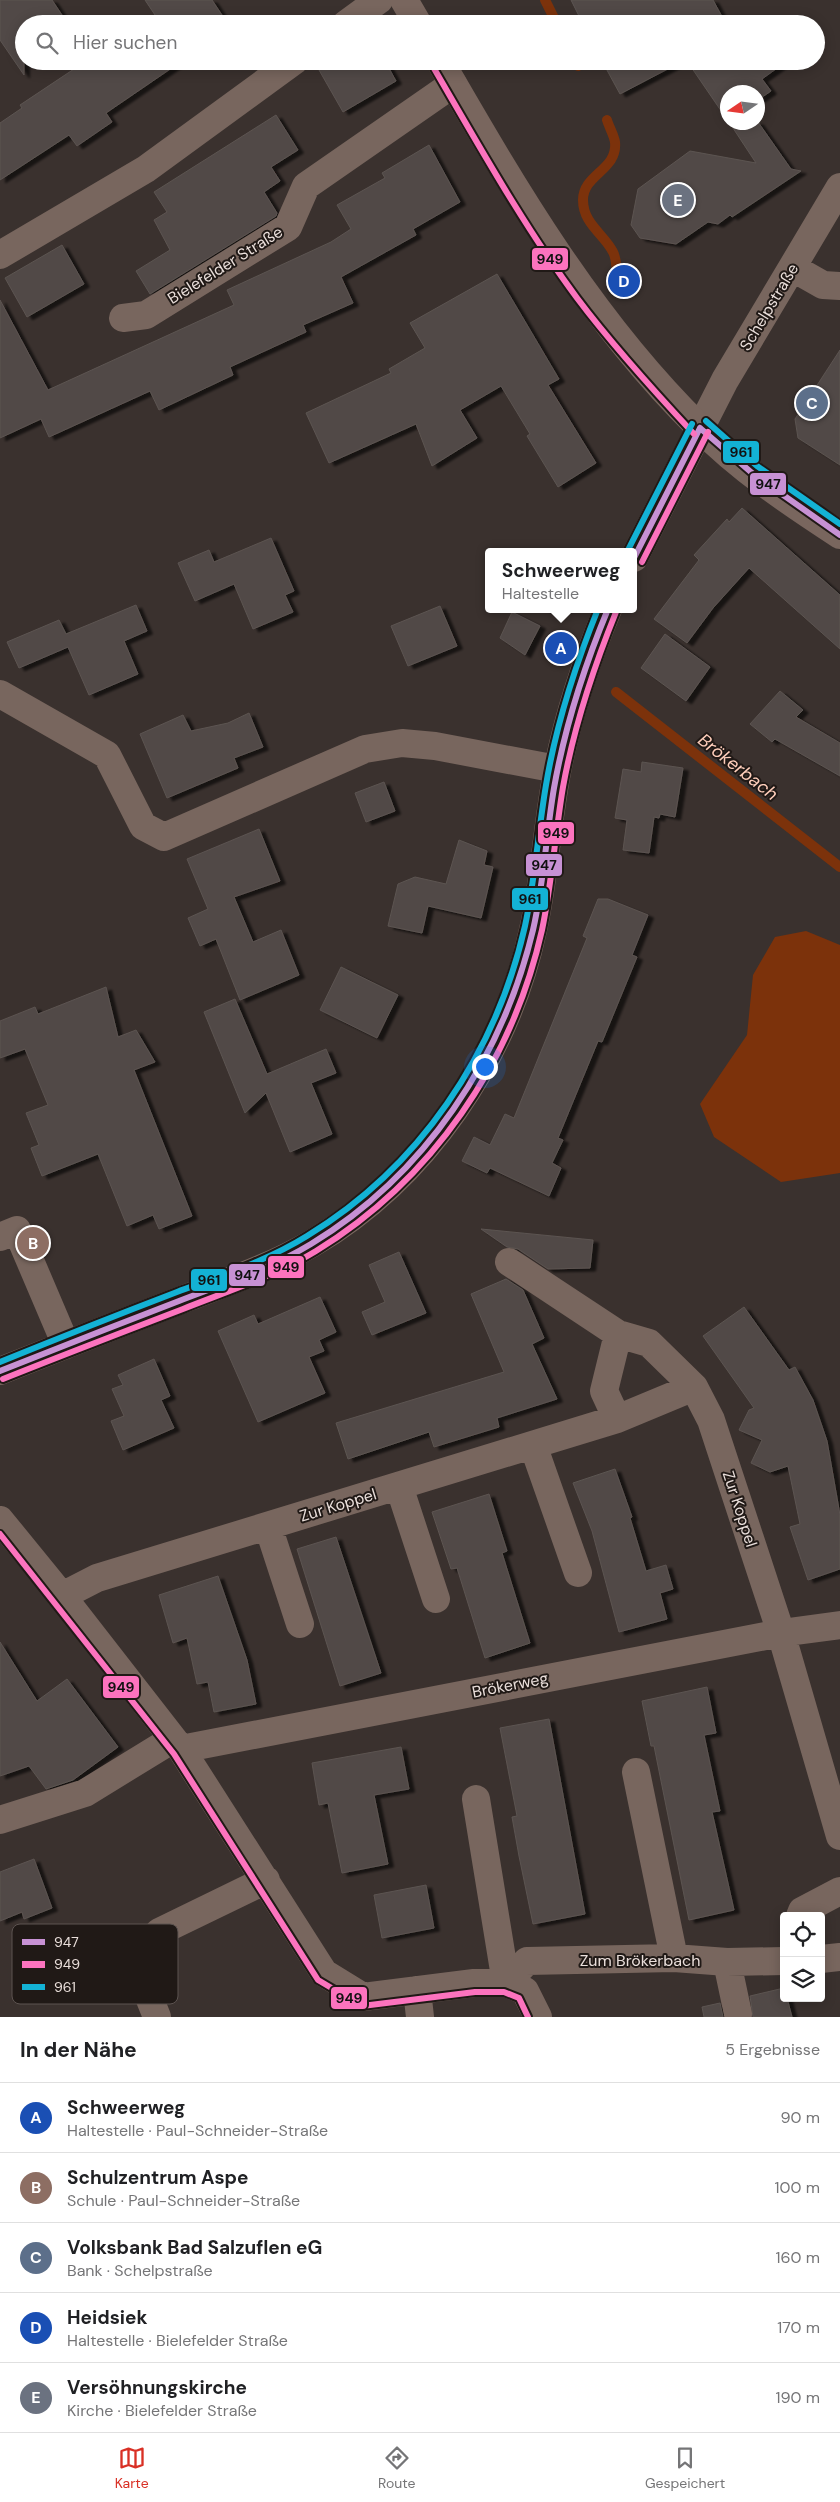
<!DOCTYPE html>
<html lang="de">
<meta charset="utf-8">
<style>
:root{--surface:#fff;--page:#f2f2f2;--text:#202124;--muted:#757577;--line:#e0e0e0;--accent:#d93025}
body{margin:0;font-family:"DM Sans",sans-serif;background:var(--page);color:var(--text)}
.controls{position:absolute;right:15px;bottom:15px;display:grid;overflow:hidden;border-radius:5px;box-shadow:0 2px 12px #0003}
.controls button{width:45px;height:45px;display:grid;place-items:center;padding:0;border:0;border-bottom:1px solid var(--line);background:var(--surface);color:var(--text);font:25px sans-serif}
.compass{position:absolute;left:720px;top:85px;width:45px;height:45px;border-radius:50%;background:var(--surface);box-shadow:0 2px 12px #0003;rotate:257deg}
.you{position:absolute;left:484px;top:1066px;width:18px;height:18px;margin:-12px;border:4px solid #fff;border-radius:50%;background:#1a73e8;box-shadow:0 0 0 8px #1a73e833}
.badge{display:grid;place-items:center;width:32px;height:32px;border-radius:50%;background:var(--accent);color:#fff;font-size:16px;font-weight:700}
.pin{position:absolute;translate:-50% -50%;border:2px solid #fff;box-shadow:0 1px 5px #0006}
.popup{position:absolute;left:485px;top:548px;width:152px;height:65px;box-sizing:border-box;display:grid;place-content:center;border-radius:5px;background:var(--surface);filter:drop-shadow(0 1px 4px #0005);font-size:16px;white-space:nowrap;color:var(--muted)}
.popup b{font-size:19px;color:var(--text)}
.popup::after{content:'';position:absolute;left:50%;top:100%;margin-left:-10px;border:10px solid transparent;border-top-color:var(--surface)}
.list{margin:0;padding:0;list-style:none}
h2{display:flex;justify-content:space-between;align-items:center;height:65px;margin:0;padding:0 20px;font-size:21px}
h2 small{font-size:16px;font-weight:400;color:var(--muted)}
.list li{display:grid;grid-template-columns:32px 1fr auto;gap:15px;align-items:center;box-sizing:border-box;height:70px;padding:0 20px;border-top:1px solid var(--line)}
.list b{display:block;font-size:19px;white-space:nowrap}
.list p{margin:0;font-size:16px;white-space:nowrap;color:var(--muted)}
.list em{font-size:16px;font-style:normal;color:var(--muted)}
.icon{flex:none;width:28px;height:28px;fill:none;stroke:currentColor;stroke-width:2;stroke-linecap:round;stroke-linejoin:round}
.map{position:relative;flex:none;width:840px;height:2017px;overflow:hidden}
.search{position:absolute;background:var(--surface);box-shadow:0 2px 12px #0003;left:15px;right:15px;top:15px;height:55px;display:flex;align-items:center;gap:12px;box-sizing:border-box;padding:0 18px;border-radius:28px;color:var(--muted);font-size:19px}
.sheet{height:415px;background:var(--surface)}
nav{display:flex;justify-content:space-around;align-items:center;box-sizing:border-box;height:70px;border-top:1px solid var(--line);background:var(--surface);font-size:14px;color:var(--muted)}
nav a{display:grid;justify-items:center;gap:2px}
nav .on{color:var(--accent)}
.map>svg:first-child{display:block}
</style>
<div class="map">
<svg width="840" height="2017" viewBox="0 0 840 2017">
<defs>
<filter id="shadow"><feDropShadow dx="5.5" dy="3" stdDeviation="1" flood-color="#0009"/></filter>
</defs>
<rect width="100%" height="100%" fill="#3a312e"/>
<!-- water -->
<path fill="#7c320b" d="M806,931l34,14v228l-59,9 -67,-45 -14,-33 47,-69 6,-60 22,-38z"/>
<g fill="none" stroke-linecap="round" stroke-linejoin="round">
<!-- stream -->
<path stroke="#7c320b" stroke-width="10" d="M545,0l12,24
M576,61l2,5
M607,120c2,7 7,15 8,22 3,28 -32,32 -32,58 0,24 21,34 30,52 3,5 3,13 4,19
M616,692l224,175"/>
</g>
<!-- building -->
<path fill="#514a47" stroke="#5c5451" filter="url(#shadow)" d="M0,0h52l16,24h-44v51l-24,-35z
M145,0h67l16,24h-67z
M571,0h142l13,24h-143z
M86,61h96l-76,52 6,9 -35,24 -8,-11 -69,45v-57l22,-15 -2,-3z
M335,61h50l11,20 -53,31 -24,-42z
M602,61h81l-63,33z
M687,61h100l-25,18 9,12 -13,9v-8h-30v29z
M276,115l22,35 -27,17 9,14 -16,11 13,21 -1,3 -126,78 -14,-23 34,-21 -16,-30 13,-8 -13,-20z
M729,122h29l33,47 10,2 -69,46 -2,-2 -12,9 -10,-2 -32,22 -36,-6 -9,-13 7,-36 52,-38 66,12z
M429,145l31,57 -47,27 3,6 -75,42 12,26 -50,22 3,7 -76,35 3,8 -74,35 -9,-19 -101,46 -8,-18 -41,19v-138l48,90 186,-85 -7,-15 104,-48 20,-13 -14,-24 48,-27 -3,-5z
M62,245l22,39 -57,33 -22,-39z
M497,274l62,105 -11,6 48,78 -38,24 -31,-51 3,-2 -29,-48 -41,24 17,28 -45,28 -16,-42 -87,39 -23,-50 85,-40 -2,-4 36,-21 -15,-25z
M840,350v115l-42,-27 -3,-19z
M742,508l98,87v54l-91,-81 -36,40 -26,35 -33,-24 45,-59 -5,-5 33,-36 2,3z
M271,538l23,53 -9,4 8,17 -40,17 -19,-45 -39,17 -17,-38 31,-13 5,12z
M136,605l11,26 -23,10 14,33 -49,21 -21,-48 -49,21 -12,-26 52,-22 7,14z
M440,606l17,40 -49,20 -17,-40z
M512,612l28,14 -15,29 -25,-17z
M665,634l45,33 -24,34 -45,-33z
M780,691l23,19 -7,7 44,26v33l-65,-37 -3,3 -22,-18z
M249,713l14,34 -29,11 4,10 -71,30 -27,-64 43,-19 8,16 37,-8z
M642,762l41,6 -8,49 -15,-3 -1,4 -5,-1 -5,36 -26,-3 4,-30 -12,-2 8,-49 18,3z
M384,782l11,29 -29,11 -11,-29z
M259,829l21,52 -46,16 19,45 28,-12 18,45 -59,25 -24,-61 -16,7 -12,-28 20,-9 -21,-50z
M459,840l28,11 -3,14 9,2 -12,51 -53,-12 -6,27 -34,-7 10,-42 17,-7 31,7z
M598,899h10l40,16 -16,40 5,2 -35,85 -4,-1 -40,97 5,2 -11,23 9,5 -12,28 -59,-28 -3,5 -25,-12 12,-24 16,8 15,-31 9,4 73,-180 -4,-2z
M341,967l57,28 -21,43 -57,-28z
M106,987l12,50 18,-7 19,32 -21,8 58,146 -33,13 -6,-14 -26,11 -29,-72 -56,22 -11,-28 8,-3 -13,-32 22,-8 -23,-56 -25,9v-37l35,-14 3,7z
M235,999l32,75 59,-25 10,24 -25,10 21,51 -42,18 -24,-59 -21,20 -41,-101z
M481,1229l112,11 -3,28 -42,1 -30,-20 -11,-2z
M399,1252l27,61 -54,22 -10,-23 23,-10 -16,-37z
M506,1279l17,11 21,48 -12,6 25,55 -60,19 2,9 -65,20 -5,-15 -81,27 -12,-36 168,-51 -33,-78z
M320,1297l16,35 -17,8 5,11 -15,6 16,36 -67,29 -40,-91 36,-16 4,9z
M744,1307l45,63 6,-3 18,33 14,41 13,74v54l-32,11 -18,-53 10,-3 -12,-58 -18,6 -19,-9 11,-23 -23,-10 10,-20 5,-2 -51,-72z
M154,1359l16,37 -9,4 13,28 -51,22 -12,-29 13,-5 -12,-27 11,-4 -5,-10z
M615,1469l17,48 -2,1 16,53 20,-6 7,24 -13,4 7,26 -48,13 -27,-101 -19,-48z
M489,1494l18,57 -5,2 28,90 -45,15 -28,-90 -6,1 -19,-57z
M336,1537l45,136 -41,13 -43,-137z
M218,1576l29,84 9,44 -42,8 -6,-30 -11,2 -10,-46 -14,5 -14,-48z
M0,1642l37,59 30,-22 51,68 -45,33 -27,9 -17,-23 -29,10z
M707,1687l9,46 -12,2 16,76 -8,1 22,98 -45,10 -35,-174h-3l-9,-45z
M549,1719l36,195 -52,10 -14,-68 -7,-39 5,-1 -17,-88z
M401,1747l8,42 -35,6 14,69 -46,9 -14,-70 -9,2 -7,-42z
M34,1859l18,49 -28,11 -2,-7 -22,9v-49z
M426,1885l8,43 -52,10 -8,-43z
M784,1988v10h3l5,19h-39l-3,-21z
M720,2003l3,14h-19l-2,-10z"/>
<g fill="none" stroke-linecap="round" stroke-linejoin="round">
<!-- minor -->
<path stroke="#78665e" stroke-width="28" d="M346,24l33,-24
M0,255l146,-86 148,-108
M793,268l30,17 17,1
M123,318l23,-3 142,-88 18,-41 147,-102
M634,558l91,-178 115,-193
M0,694l107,61 36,71 21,11 201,-88 37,-6 33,3 122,23
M0,1237l17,-7 49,115
M509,1262l109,72 31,9 45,44 17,33 70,213 59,203
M0,1371c63,-25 126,-50 189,-74 41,-16 84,-31 122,-53 113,-66 195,-187 222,-314 12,-53 14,-109 25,-163 11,-55 28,-106 50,-158
M617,1419l-13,-28 14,-57
M533,1445l45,128
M399,1486l37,113
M0,1520l62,76 119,153 143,224 39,24 111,-14h32l19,8 13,26
M268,1526l32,98
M62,1596l35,-18 520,-159 77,-32
M181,1749l600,-116 59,-8
M636,1772l38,186
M476,1799l30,184
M0,1820l85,-27 88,-54
M800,1916l2,-5 38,-20
M821,1959l19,-2
M727,1962l11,52
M506,1983l21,-22 147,-3 53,4 57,-1
M417,1990l3,27
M157,2017l-18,-45 3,-19 17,-21 107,-52"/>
<!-- major -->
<path stroke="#79665e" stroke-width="28" d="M404,0l14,24
M440,61c75,130 151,260 259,366 41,42 92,76 141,108"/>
<defs>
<path id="bus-1" d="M700,428l52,45 88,62
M634,558l66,-130
M0,1371c60,-24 119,-47 179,-70 44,-17 91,-32 132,-57 114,-69 191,-185 222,-314 11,-47 13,-95 21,-142 11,-62 30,-121 54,-179"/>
<path id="bus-2" d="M432,65c46,79 91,160 145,233 36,48 76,92 117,136
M642,562l66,-130
M3,1379c60,-24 120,-47 180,-70 45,-18 92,-33 133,-58 116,-71 196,-188 226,-321 10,-47 13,-96 21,-143 11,-61 30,-118 53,-175
M0,1534l174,220 144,226 44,26 113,-14h29l15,6 9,19"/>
<path id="bus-3" d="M706,421l51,45 83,58
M627,552l65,-128
M0,1362c59,-24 117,-47 177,-70 43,-16 90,-31 130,-56 112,-68 189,-182 218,-310 10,-46 13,-94 21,-141 10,-60 29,-119 52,-176"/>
</defs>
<!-- bus-1 casing -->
<use href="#bus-1" stroke="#201916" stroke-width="10"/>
<!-- bus-2 casing -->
<use href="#bus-2" stroke="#201916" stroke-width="10"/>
<!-- bus-3 casing -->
<use href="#bus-3" stroke="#201916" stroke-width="10"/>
<!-- bus-1 -->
<use href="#bus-1" stroke="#c791d4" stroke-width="6"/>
<!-- bus-2 -->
<use href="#bus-2" stroke="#fc73be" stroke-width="6"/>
<!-- bus-3 -->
<use href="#bus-3" stroke="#13b2d5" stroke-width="6"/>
</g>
<g text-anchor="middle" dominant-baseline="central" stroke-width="4" stroke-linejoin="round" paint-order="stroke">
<!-- street labels -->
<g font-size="16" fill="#eadfdb" stroke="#201916">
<text transform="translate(225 265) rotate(-32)">Bielefelder Straße</text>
<text transform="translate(769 307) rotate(-59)">Schelpstraße</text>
<text transform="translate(338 1505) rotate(-17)">Zur Koppel</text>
<text transform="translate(740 1509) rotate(72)">Zur Koppel</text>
<text transform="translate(510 1685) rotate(-11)">Brökerweg</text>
<text x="640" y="1960">Zum Brökerbach</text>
</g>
<!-- water labels -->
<g font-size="18" font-style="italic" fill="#fecebb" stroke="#201916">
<text transform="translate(738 767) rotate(38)">Brökerbach</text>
</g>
</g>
<!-- legend -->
<rect x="12" y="1924" width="166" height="80" rx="8" fill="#201916" stroke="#5d5451" stroke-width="1"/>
<rect x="22" y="1939" width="23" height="6" fill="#c791d4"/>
<rect x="22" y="1961" width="23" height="7" fill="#fc73be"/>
<rect x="22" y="1984" width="23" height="6" fill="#13b2d5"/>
<g font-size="14" fill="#eadfdb">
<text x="54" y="1947">947</text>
<text x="54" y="1969">949</text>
<text x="54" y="1992">961</text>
</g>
<g stroke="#201916" stroke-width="2">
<rect x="531" y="247" width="38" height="24" rx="5" fill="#fc73be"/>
<rect x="722" y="440" width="38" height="24" rx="5" fill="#13b2d5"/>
<rect x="749" y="472" width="38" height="24" rx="5" fill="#c791d4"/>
<rect x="537" y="821" width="38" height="24" rx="5" fill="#fc73be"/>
<rect x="525" y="853" width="38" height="24" rx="5" fill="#c791d4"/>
<rect x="511" y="887" width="38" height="24" rx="5" fill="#13b2d5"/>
<rect x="267" y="1255" width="38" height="24" rx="5" fill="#fc73be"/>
<rect x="228" y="1263" width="38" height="24" rx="5" fill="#c791d4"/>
<rect x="190" y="1268" width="38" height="24" rx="5" fill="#13b2d5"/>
<rect x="102" y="1675" width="38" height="24" rx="5" fill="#fc73be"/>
<rect x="330" y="1986" width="38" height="24" rx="5" fill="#fc73be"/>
</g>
<g font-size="14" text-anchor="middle" font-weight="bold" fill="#111">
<text x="550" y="264">949</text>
<text x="741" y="457">961</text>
<text x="768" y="489">947</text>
<text x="556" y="838">949</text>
<text x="544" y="870">947</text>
<text x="530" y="904">961</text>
<text x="286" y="1272">949</text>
<text x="247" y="1280">947</text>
<text x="209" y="1285">961</text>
<text x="121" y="1692">949</text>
<text x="349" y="2003">949</text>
</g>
</svg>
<div class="controls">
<button><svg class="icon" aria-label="locate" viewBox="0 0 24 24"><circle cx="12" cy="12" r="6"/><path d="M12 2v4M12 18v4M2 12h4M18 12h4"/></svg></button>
<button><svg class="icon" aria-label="layers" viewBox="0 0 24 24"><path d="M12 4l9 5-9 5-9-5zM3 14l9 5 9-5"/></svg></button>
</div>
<svg class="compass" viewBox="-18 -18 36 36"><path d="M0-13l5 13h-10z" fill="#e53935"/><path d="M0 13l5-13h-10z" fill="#757577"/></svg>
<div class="you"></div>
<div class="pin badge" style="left:561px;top:648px;background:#1a4fb4">A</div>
<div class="popup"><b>Schweerweg</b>Haltestelle</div>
<div class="pin badge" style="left:33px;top:1243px;background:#8d6e63">B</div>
<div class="pin badge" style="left:812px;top:403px;background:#5c6f8a">C</div>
<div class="pin badge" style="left:624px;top:281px;background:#1a4fb4">D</div>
<div class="pin badge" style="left:678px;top:200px;background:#6b7280">E</div>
<div class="search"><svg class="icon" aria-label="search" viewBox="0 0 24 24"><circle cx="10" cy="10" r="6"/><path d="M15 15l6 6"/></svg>Hier suchen</div>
</div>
<section class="sheet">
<h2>In der Nähe<small>5 Ergebnisse</small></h2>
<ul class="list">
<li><span class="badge" style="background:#1a4fb4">A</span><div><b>Schweerweg</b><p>Haltestelle · Paul-Schneider-Straße</p></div><em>90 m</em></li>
<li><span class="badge" style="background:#8d6e63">B</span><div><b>Schulzentrum Aspe</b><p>Schule · Paul-Schneider-Straße</p></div><em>100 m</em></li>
<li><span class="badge" style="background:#5c6f8a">C</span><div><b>Volksbank Bad Salzuflen eG</b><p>Bank · Schelpstraße</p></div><em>160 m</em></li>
<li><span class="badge" style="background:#1a4fb4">D</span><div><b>Heidsiek</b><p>Haltestelle · Bielefelder Straße</p></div><em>170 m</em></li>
<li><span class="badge" style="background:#6b7280">E</span><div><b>Versöhnungskirche</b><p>Kirche · Bielefelder Straße</p></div><em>190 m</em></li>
</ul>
</section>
<nav>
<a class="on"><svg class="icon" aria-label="map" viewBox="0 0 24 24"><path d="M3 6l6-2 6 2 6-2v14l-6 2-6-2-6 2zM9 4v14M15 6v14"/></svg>Karte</a>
<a><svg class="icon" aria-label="directions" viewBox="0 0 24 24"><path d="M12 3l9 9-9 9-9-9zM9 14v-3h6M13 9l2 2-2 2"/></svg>Route</a>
<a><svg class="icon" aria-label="saved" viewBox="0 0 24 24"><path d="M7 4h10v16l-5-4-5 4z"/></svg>Gespeichert</a>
</nav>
